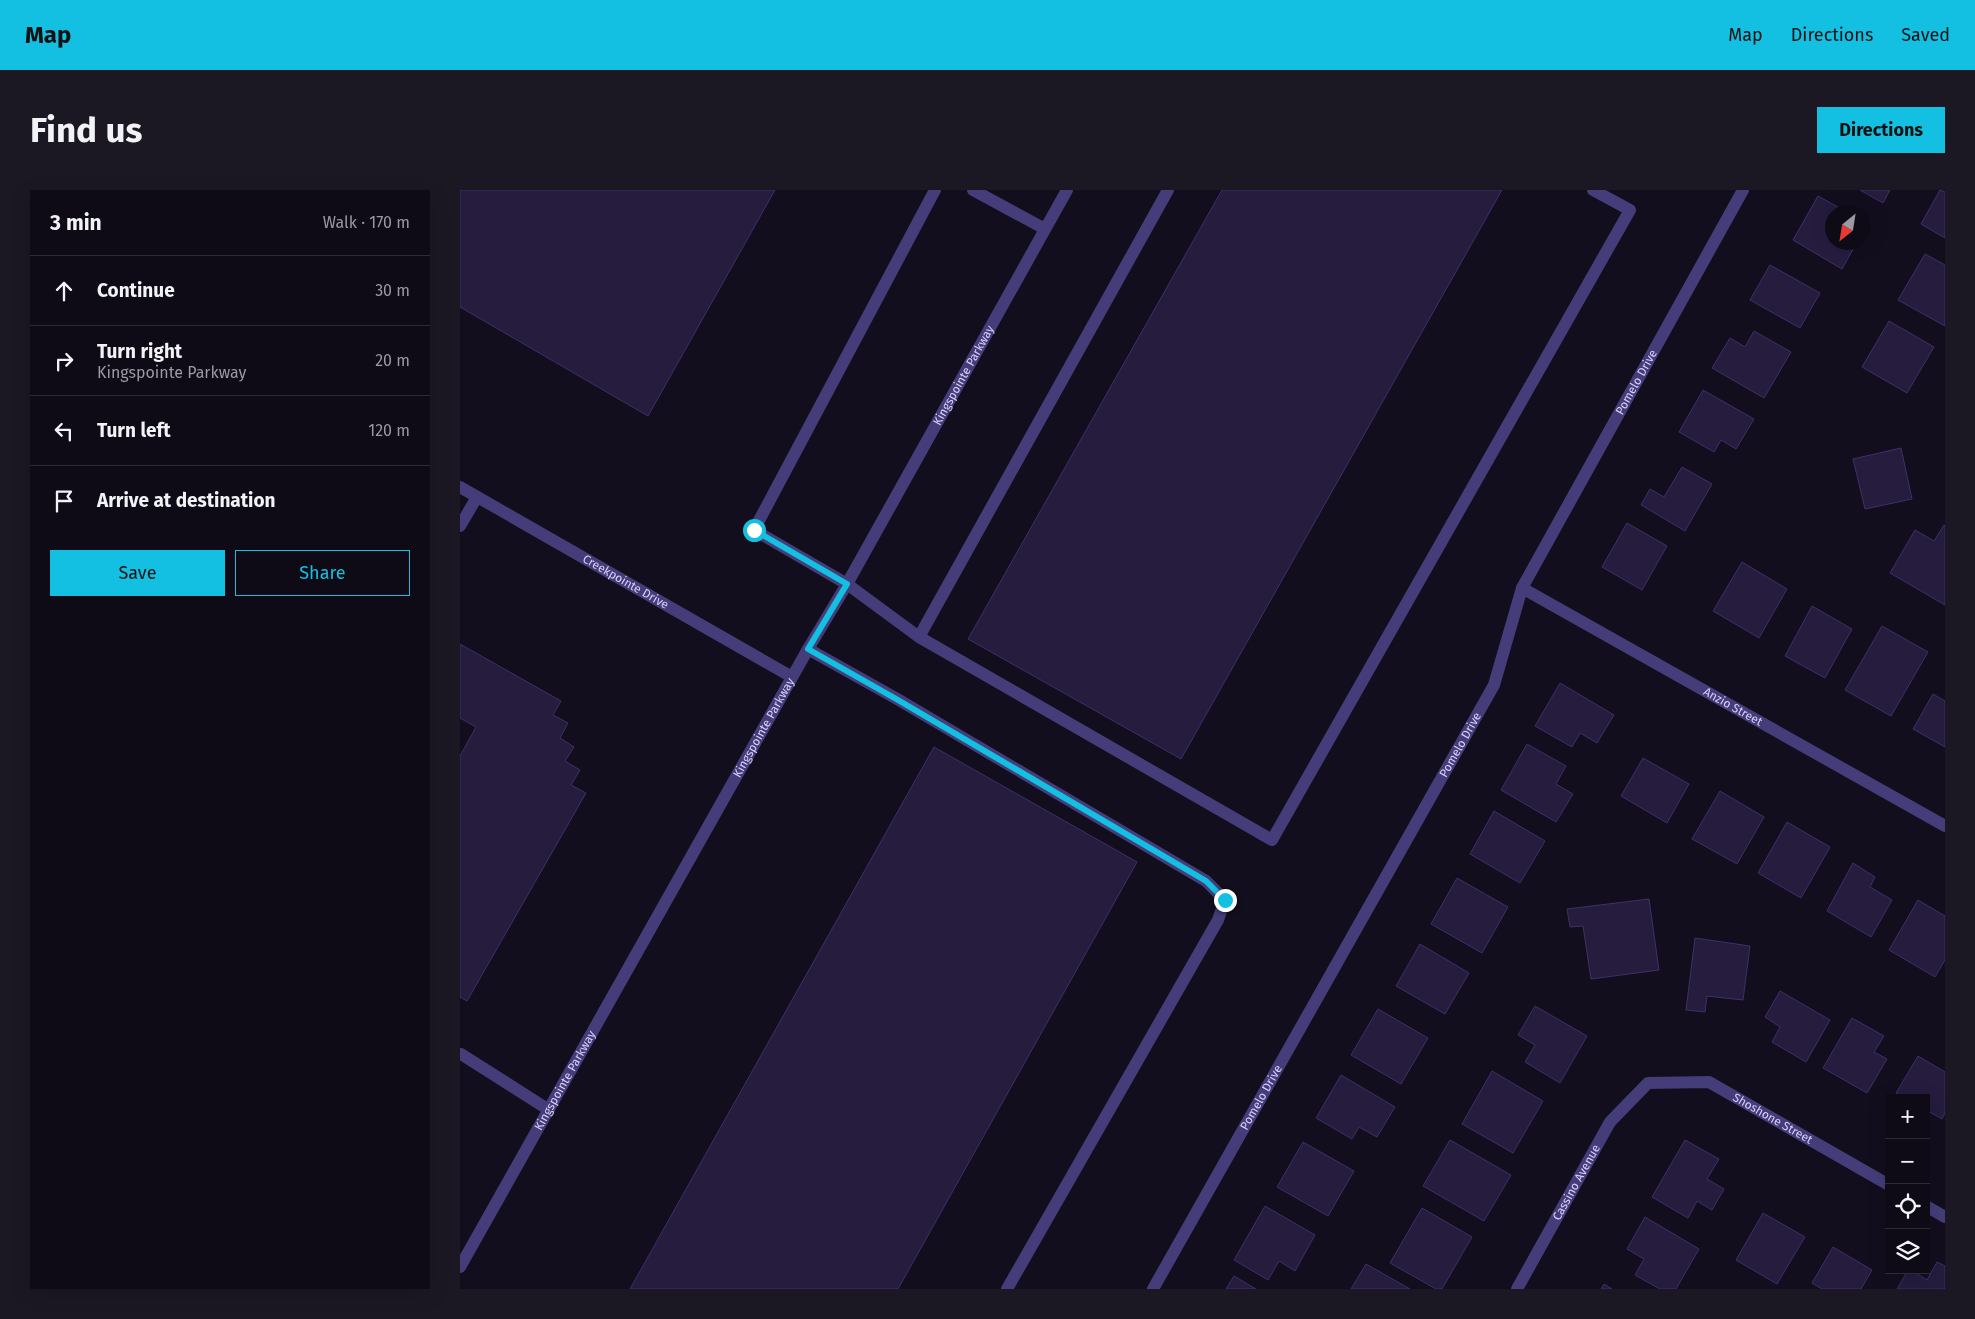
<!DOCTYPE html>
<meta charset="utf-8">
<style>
:root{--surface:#0e0a16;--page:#1c1823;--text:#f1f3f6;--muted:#9b9aa1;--line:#2e2b35;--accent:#14c0e2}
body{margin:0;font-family:"Fira Sans",sans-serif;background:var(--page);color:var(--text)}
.controls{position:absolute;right:15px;bottom:15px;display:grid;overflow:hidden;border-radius:0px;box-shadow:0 5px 20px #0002}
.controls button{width:45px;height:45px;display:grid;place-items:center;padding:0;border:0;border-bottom:1px solid var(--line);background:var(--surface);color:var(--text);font:25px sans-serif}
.compass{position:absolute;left:1365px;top:15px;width:45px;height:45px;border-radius:50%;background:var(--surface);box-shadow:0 5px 20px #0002;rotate:210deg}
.stop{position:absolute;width:15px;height:15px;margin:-11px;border:4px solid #14c0e2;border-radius:50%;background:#fff}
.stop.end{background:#14c0e2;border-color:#fff;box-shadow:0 1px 5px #0008}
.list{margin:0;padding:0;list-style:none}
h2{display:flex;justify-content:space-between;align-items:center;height:65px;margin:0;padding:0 20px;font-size:21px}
h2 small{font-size:16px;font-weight:400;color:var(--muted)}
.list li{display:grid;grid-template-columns:32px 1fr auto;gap:15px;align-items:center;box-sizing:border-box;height:70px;padding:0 20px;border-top:1px solid var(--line)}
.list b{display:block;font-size:19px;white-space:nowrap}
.list p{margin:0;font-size:16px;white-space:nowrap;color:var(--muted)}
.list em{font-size:16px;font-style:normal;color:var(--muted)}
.actions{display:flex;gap:10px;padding:15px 20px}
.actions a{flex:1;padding:11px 0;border:1px solid var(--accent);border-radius:0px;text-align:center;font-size:18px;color:var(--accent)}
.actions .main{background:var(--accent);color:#111}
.icon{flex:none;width:28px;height:28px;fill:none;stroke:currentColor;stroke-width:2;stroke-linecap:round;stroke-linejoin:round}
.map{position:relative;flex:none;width:1485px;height:1099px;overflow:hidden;border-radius:0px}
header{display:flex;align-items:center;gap:30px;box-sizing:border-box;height:70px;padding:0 25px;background:var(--accent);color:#111}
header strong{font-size:24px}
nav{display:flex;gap:28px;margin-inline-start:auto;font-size:18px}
.intro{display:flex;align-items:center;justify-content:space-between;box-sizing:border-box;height:120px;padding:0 30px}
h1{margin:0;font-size:35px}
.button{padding:12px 22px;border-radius:0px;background:var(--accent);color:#111;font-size:18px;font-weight:700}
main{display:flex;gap:30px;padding:0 30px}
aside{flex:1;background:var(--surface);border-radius:0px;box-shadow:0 5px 20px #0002}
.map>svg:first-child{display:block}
</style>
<header>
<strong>Map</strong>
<nav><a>Map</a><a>Directions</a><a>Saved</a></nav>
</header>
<div class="intro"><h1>Find us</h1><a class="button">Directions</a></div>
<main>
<aside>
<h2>3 min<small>Walk · 170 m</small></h2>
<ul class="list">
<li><svg class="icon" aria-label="ahead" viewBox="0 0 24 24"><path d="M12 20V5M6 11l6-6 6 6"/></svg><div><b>Continue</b></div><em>30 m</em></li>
<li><svg class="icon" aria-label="right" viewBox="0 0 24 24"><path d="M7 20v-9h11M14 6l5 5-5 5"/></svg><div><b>Turn right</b><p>Kingspointe Parkway</p></div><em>20 m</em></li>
<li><svg class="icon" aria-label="left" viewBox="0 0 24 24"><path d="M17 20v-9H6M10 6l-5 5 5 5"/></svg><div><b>Turn left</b></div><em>120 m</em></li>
<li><svg class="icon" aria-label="arrive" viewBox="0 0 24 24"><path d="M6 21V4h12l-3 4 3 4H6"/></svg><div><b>Arrive at destination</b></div></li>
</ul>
<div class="actions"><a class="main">Save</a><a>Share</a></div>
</aside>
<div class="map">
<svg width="1485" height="1099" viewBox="0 0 1485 1099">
<rect width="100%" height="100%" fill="#120e1e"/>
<!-- building -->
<path fill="#251c3e" stroke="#3f3068" d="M0,0h315l-127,226 -188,-109z
M762,0h280l-321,569 -213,-120z
M1400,0h30l-7,13z
M1480,0l5,2v46l-24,-14z
M1358,6l29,16h-15v30h25l-15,27 -49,-29z
M1402,31l6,3 -6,9z
M1465,64l20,11v61l-47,-26z
M1310,75l50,28 -20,35 -50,-28z
M1429,131l45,26 -27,46 -45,-26z
M1294,141l37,21 -27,46 -52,-30 18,-30 15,9z
M1243,200l51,29 -18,30 -15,-9 -7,12 -35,-20z
M1441,258l11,51 -47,10 -12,-50z
M1222,277l30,17 -27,47 -44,-26 9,-16 14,8z
M1167,333l40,23 -25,44 -40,-23z
M1484,335l1,1v79l-55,-32 25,-43 19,11z
M1282,372l45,27 -28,49 -46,-27z
M1352,416l40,23 -27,49 -40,-22z
M1422,436l46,26 -37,64 -46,-26z
M0,454l101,57 -8,14 15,8 -8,15 14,9 -9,14 15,9 -9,15 15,8 -119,208 -7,-4v-241l16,-29 -16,-9z
M1100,493l54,32 -17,28 -17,-10 -8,14 -37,-21z
M1473,504l12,7v46l-32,-18z
M1067,554l39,22 -10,18 17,10 -17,28 -55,-32z
M474,557l203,115 -239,427h-268z
M1183,568l46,26 -22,39 -46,-27z
M1260,601l44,26 -27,47 -45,-25z
M1034,621l51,30 -25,42 -50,-29z
M1327,632l43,25 -29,51 -43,-25z
M1393,673l22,14 -5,10 22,13 -21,37 -44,-26z
M997,688l51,29 -26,46 -51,-29z
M1189,709l10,71 -68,9 -8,-53 -13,1 -3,-18z
M1458,710l27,16v44l-10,17 -46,-27z
M1235,748l55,8 -7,54 -36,-4 -2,16 -19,-2z
M960,754l49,29 -24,41 -49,-28z
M1320,801l50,29 -24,42 -34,-20 8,-15 -15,-10z
M1075,816l52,30 -27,47 -35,-21 10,-17 -17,-10z
M918,819l50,29 -27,46 -50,-29z
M1392,828l32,18 -10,16 13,7 -20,34 -44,-25z
M1458,866l27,16v41l-3,6 -16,-9v-12h-21l-9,-5z
M1032,881l51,30 -30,52 -51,-29z
M881,885l54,32 -18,30 -18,-10 -7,12 -36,-21z
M990,950l61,35 -27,46 -61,-35z
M1225,950l34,19 -12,20 17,10 -12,21 -15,-9 -9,17 -36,-21z
M843,952l51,29 -26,45 -51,-29z
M805,1016l50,29 -20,36 -16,-10 -11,19 -34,-20z
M962,1018l50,29 -30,52h-6l-46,-26z
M1303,1023l42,24 -28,47 -41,-24z
M1185,1027l54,32 -23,40h-16l-25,-14 9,-16 -17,-10z
M1373,1057l39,23 -11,19h-39l-10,-6z
M1477,1072l8,4v23h-48l11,-19h3l16,10z
M906,1074l44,25h-59z
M774,1086l22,13h-30z
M1144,1094l8,5h-11z"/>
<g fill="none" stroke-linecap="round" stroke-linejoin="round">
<!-- lane -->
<path stroke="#443d79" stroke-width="12" d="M475,0l-181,340 93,54 72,53 249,-447
M513,0l72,39
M0,336l17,-29
M459,447l353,203 358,-630 -37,-20
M348,459l91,51 307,181 19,19 -7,20 -211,369
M1,864l88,56"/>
<!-- street -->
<g stroke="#443d79" stroke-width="12">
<path id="s1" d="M0,297l332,190"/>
<path id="s2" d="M1062,398l423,238"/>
<path d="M1466,1016l19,11"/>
<path id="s3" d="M0,1077l348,-618 39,-65 220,-394"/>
<path id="s4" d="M693,1099l341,-604 28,-97 221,-398"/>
<path id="s5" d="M1057,1099l93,-167 38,-39 61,-1 180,103"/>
</g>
</g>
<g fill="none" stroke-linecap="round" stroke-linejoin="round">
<!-- route -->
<path stroke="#14c0e2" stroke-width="6" d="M294,340l93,54 -39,65 90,51 308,181 19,19"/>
</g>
<g text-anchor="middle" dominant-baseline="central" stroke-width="4.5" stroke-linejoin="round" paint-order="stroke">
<!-- street labels -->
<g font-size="12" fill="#d8d0fb" stroke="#120e1e">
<text stroke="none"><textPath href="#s3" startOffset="1024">Kingspointe Parkway</textPath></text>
<text stroke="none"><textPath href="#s4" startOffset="1030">Pomelo Drive</textPath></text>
<text stroke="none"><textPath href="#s1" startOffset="191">Creekpointe Drive</textPath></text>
<text stroke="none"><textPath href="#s2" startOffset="242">Anzio Street</textPath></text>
<text stroke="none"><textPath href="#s3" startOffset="619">Kingspointe Parkway</textPath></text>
<text stroke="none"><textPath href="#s4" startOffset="625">Pomelo Drive</textPath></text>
<text stroke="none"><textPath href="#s3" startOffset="214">Kingspointe Parkway</textPath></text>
<text stroke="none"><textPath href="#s4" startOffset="220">Pomelo Drive</textPath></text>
<text stroke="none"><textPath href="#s5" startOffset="380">Shoshone Street</textPath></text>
<text stroke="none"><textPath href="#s5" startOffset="122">Cassino Avenue</textPath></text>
</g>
</g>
</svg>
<div class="controls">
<button>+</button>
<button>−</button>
<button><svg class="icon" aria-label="locate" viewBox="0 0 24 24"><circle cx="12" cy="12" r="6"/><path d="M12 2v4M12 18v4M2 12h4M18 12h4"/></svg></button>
<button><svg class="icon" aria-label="layers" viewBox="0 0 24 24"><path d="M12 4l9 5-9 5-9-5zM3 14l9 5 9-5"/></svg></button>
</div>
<svg class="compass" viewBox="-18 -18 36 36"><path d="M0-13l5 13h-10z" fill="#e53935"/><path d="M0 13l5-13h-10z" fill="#9b9aa1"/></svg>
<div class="stop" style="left:294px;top:340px"></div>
<div class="stop end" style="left:765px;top:710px"></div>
</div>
</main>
